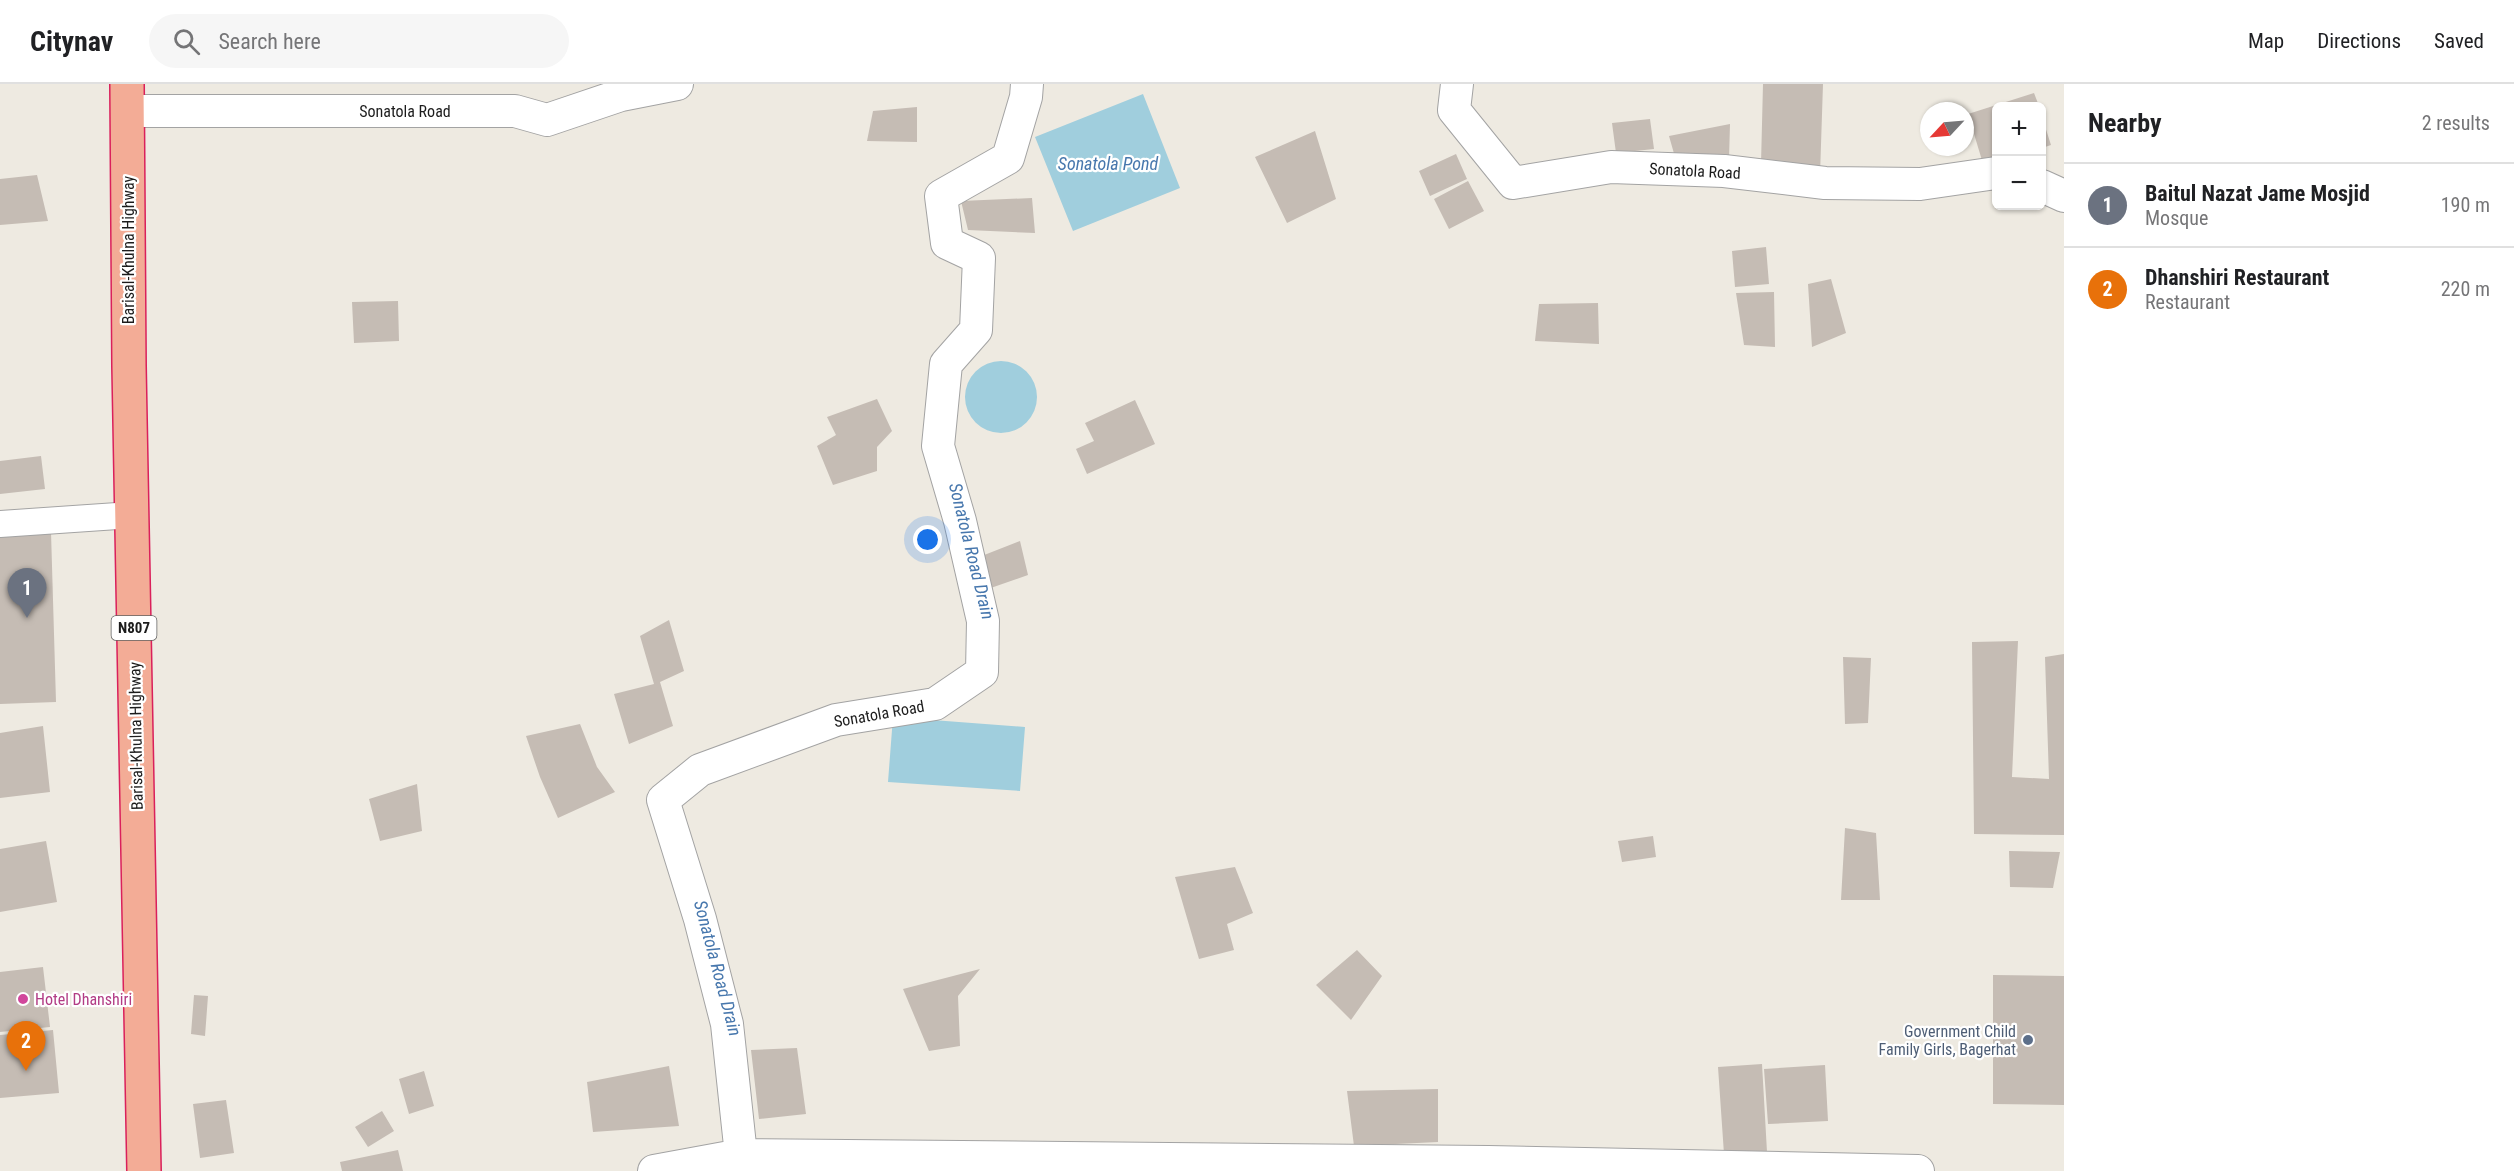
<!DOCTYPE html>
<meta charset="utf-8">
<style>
:root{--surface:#fff;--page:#f6f6f6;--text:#202124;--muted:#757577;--line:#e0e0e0;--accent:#c80500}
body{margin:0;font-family:"Roboto Condensed",sans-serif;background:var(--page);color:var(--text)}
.controls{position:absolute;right:18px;top:18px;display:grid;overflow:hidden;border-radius:9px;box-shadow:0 2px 4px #0004}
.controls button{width:54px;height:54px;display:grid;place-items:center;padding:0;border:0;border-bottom:2px solid var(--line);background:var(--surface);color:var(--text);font:30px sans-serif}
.compass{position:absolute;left:1920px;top:18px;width:54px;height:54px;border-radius:50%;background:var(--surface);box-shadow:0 2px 4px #0004;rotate:244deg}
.you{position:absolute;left:928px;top:456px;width:21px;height:21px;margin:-15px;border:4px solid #fff;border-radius:50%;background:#1a73e8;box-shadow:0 0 0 9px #1a73e833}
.badge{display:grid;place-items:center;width:39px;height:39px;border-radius:50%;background:var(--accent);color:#fff;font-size:20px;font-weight:700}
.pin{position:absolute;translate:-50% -50px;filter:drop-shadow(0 2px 3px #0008)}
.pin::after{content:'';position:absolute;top:32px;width:21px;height:18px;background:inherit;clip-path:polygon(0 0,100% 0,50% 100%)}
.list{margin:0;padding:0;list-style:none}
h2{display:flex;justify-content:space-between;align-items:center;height:78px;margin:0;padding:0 24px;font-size:26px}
h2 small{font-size:20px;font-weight:400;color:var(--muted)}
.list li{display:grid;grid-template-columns:39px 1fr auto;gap:18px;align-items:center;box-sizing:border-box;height:84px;padding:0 24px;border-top:2px solid var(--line)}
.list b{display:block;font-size:22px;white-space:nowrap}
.list p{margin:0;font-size:20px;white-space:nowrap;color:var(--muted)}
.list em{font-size:20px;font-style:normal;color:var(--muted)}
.icon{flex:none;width:33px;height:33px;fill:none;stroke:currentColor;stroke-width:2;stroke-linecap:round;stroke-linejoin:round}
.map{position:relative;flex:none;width:2064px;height:1087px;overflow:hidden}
header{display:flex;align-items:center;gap:36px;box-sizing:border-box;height:84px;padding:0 30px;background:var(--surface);border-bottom:2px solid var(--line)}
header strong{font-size:28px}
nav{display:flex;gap:33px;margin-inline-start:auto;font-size:21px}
.search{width:420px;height:54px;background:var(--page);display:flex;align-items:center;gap:15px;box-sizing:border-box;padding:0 21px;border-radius:33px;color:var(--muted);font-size:22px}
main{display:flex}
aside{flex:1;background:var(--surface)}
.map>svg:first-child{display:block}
</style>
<header>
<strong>Citynav</strong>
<div class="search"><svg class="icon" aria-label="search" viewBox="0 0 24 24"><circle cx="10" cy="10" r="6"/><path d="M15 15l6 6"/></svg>Search here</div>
<nav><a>Map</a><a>Directions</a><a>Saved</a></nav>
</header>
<main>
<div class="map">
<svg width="2064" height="1087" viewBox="0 0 2064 1087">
<rect width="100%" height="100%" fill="#eeeae1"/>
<!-- water -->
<path fill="#a0cedd" d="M1143,10l37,94 -107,43 -38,-94z
M965 313a36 36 0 1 1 72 0a36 36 0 1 1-72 0Z
M893,633l132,10 -5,64 -132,-9z"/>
<!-- building -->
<path fill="#c5bcb4" d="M1763,0h60l-3,91 -59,-11z
M2034,9l5,13h-43v57l-12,4 -16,-53z
M917,23v35l-50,-1 6,-30z
M2042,33l9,28 -9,3z
M1650,35l4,30 -38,4 -4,-30z
M1730,40l-1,35 -52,5 -8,-28z
M1315,47l21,68 -49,24 -32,-66z
M1456,70l11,25 -37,17 -11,-25z
M37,91l11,46 -48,4v-46z
M1468,97l16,30 -35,18 -15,-30z
M1032,114l3,35 -67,-3 -7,-29z
M1766,163l3,37 -34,3 -3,-36z
M1831,195l15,54 -34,14 -4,-63z
M1774,208l1,55 -31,-2 -8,-52z
M398,217l1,40 -45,2 -2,-41z
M1598,219l1,41 -64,-3 4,-37z
M877,315l15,32 -15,16v24l-44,14 -16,-39 19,-11 -9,-18z
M1135,316l20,44 -68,30 -11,-25 18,-8 -9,-18z
M41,372l4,33 -45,5v-33z
M51,448l5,170 -56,2v-170z
M1020,457l8,34 -43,15 -11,-31z
M669,536l15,51 -24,11 13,44 -44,18 -15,-50 40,-10 -14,-48z
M2018,557l-6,136 37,2 -4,-122 19,-3v181l-90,-1 -2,-192z
M1843,573l28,1 -3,65 -23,1z
M580,640l17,43 18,25 -57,26 -18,-41 -14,-41z
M43,642l7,66 -50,6v-65z
M417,700l5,47 -42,10 -11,-42z
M1845,744l31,5 4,67h-39z
M1653,752l3,21 -34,5 -4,-21z
M46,757l11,61 -57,10v-63z
M2009,767l51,1 -7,36 -43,-1z
M1235,783l18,46 -26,11 7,26 -35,9 -24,-82z
M1357,866l25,26 -31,44 -35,-35z
M43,883l7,60 -50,5v-60z
M980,885l-22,27 2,50 -31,5 -26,-62z
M1993,891l71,1v129l-71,-1z
M194,911l14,1 -3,40 -14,-2z
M53,946l6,63 -59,5v-63z
M797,964l9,66 -47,5 -8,-69z
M1762,980l5,88 -43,2 -6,-87z
M1825,981l3,56 -60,3 -4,-55z
M669,982l10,60 -86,6 -6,-50z
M424,987l10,35 -25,8 -10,-35z
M1438,1005v53l-84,4 -7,-55z
M226,1016l8,53 -34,5 -7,-54z
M382,1027l12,20 -26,16 -13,-20z
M398,1066l5,21h-61l-2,-9z"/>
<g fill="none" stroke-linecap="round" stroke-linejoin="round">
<defs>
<path id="minor" d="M0,440l132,-9"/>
<path id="tertiary" d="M1457,0l-3,26 59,73 98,-16 113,4 101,12 95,1 76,-11
M127,27h388l32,9 74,-25 56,-11
M2042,102l22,10
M741,1071l-14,-131 -27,-105 -37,-119 37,-30 136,-50 99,-16 47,-32 1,-51 -23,-100 -22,-75 8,-82 30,-34 3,-72 -32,-15 -6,-47 67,-38 18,-61 1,-13
M654,1087l87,-16 747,7 430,9"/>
<path id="trunk" d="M127,0l2,282 15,805"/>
</defs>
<!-- minor casing -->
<use href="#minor" stroke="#a3a3a3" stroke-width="28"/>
<!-- tertiary casing -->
<use href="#tertiary" stroke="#a3a3a3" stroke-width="34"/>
<!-- trunk casing -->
<use href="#trunk" stroke="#da205b" stroke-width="36"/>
<!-- minor -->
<use href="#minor" stroke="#fff" stroke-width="26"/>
<!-- tertiary -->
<use href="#tertiary" stroke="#fff" stroke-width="32"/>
<!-- trunk -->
<use href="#trunk" stroke="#f3ac96" stroke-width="33"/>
</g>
<!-- markers -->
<circle fill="#d1479c" stroke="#fff" stroke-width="2" cx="23" cy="915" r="6"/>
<circle fill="#5c6f8a" stroke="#fff" stroke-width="2" cx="2028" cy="956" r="6"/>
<g text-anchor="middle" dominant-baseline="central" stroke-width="4.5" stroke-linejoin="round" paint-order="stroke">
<!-- shield labels -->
<rect fill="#fff" stroke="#606060" stroke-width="1.5" x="111.5" y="532" width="45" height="24" rx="4.5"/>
<g font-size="15" font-weight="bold" fill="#1c1c1c">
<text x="134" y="544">N807</text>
</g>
<!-- street labels -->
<g font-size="16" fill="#1c1c1c" stroke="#fff">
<text x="405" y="27">Sonatola Road</text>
<text transform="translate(1695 87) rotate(3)">Sonatola Road</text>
<text transform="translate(128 166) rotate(-90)">Barisal-Khulna Highway</text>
<text transform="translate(879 630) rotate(-10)">Sonatola Road</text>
<text transform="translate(136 652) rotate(-91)">Barisal-Khulna Highway</text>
</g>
<!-- hotel labels -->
<g font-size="16" fill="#b23c85" stroke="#fff" text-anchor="start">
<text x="35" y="915">Hotel Dhanshiri</text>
</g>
<!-- service labels -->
<g font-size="16" fill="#4e5e75" stroke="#fff" text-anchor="end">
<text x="2016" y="947">Government Child<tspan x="2016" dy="18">Family Girls, Bagerhat</tspan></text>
</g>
<!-- water labels -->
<g font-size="18" font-style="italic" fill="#4777ad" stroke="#fff">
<text x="1108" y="79">Sonatola Pond</text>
<text transform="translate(972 467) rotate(76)">Sonatola Road Drain</text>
<text transform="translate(718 884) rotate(75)">Sonatola Road Drain</text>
</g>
</g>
</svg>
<div class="controls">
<button>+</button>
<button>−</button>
</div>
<svg class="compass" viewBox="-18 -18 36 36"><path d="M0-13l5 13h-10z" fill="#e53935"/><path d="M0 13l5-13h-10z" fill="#757577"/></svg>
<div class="you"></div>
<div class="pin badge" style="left:27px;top:534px;background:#6b7280">1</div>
<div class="pin badge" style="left:26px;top:987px;background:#e8710a">2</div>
</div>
<aside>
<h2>Nearby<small>2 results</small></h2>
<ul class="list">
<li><span class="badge" style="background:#6b7280">1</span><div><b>Baitul Nazat Jame Mosjid</b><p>Mosque</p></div><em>190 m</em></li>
<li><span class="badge" style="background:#e8710a">2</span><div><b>Dhanshiri Restaurant</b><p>Restaurant</p></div><em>220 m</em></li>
</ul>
</aside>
</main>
